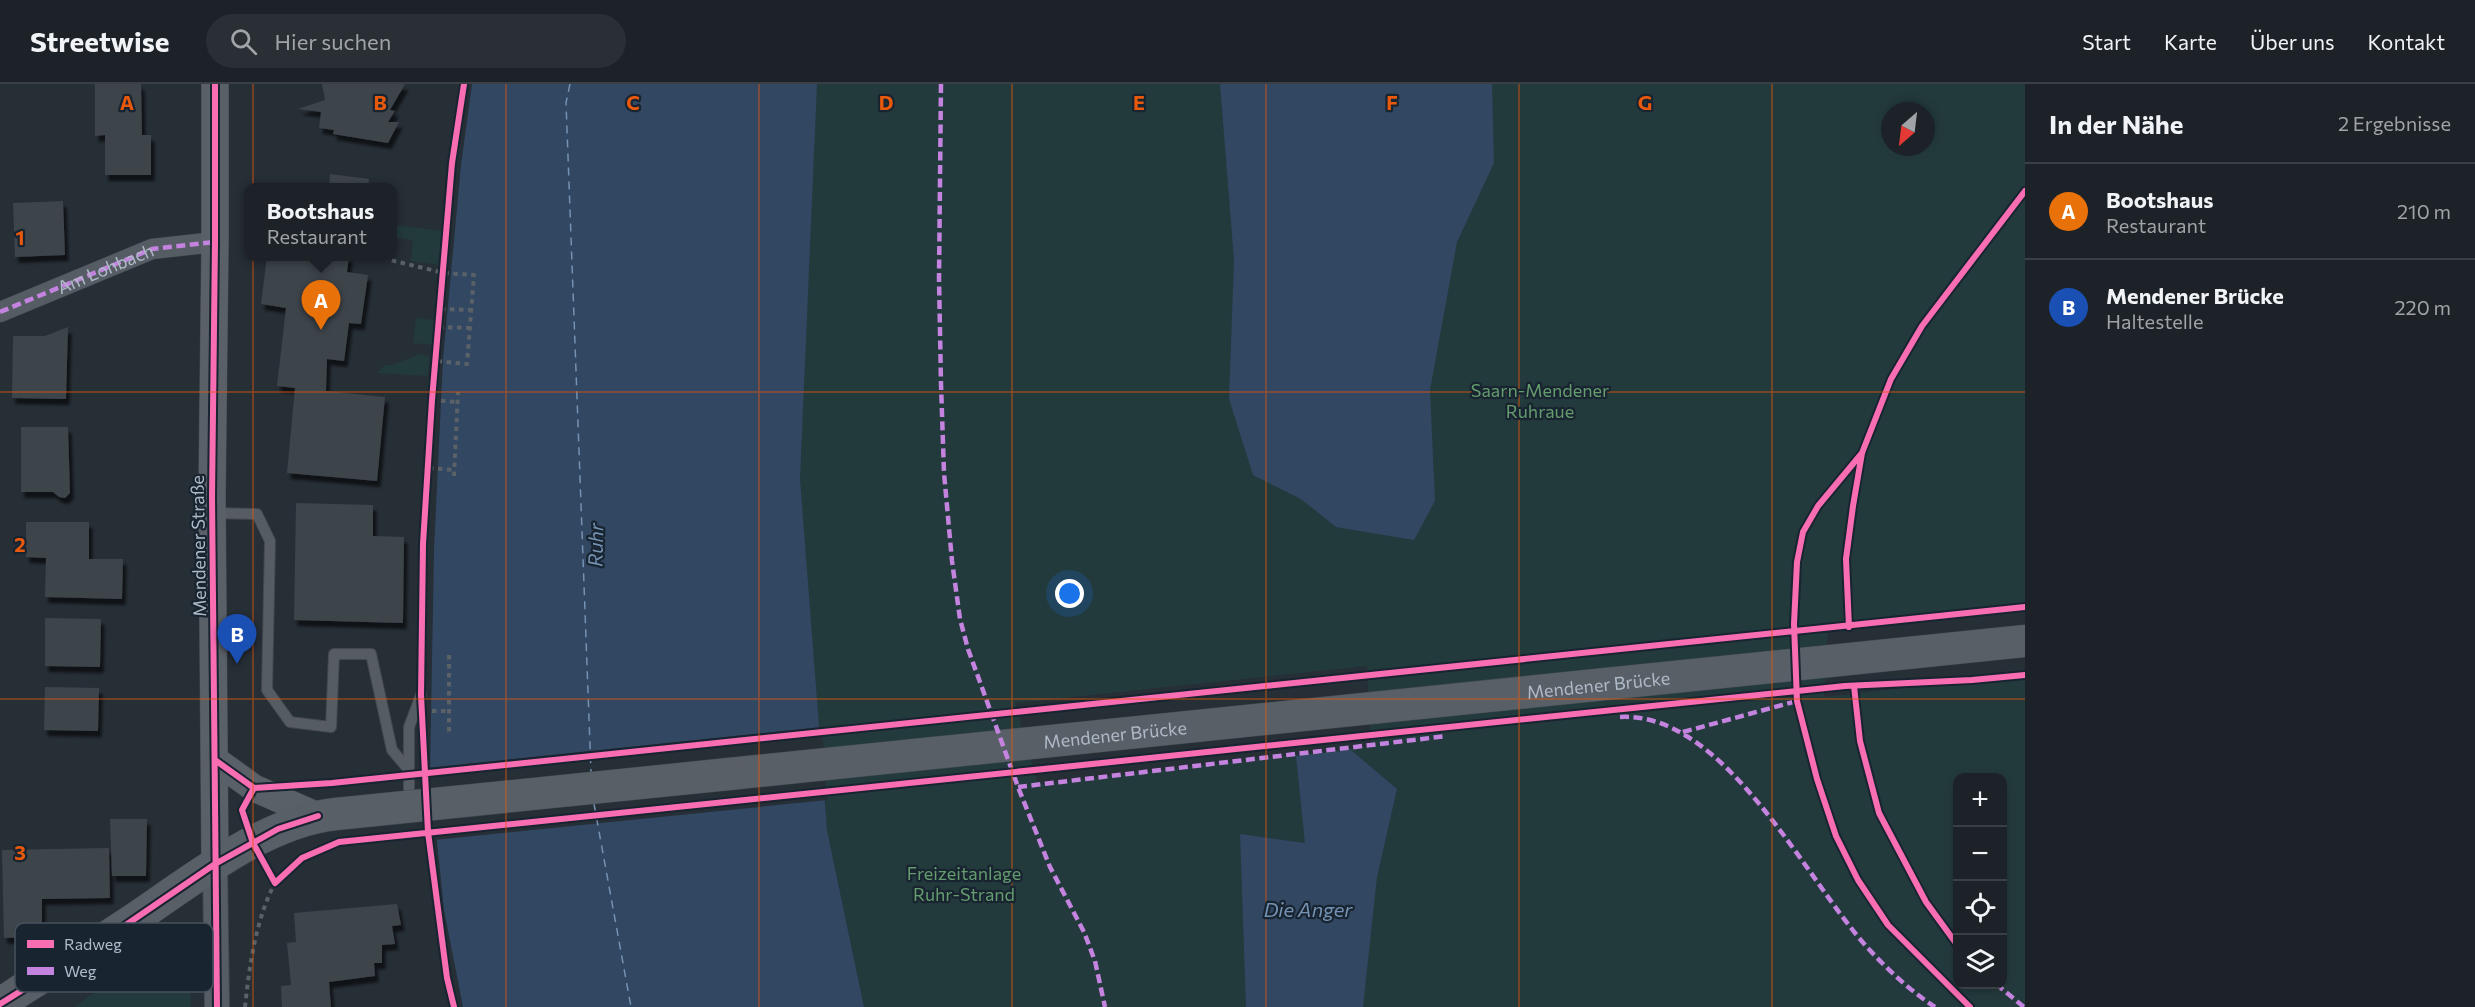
<!DOCTYPE html>
<html lang="de">
<meta charset="utf-8">
<style>
:root{--surface:#1c2228;--page:#292f34;--text:#f1f3f6;--muted:#a0a4a8;--line:#3a3f45;--accent:#d93025}
body{margin:0;font-family:Commissioner,sans-serif;background:var(--page);color:var(--text)}
.controls{position:absolute;right:18px;bottom:18px;display:grid;overflow:hidden;border-radius:12px;box-shadow:0 3px 9px #0003}
.controls button{width:54px;height:54px;display:grid;place-items:center;padding:0;border:0;border-bottom:2px solid var(--line);background:var(--surface);color:var(--text);font:30px sans-serif}
.compass{position:absolute;left:1881px;top:18px;width:54px;height:54px;border-radius:50%;background:var(--surface);box-shadow:0 3px 9px #0003;rotate:208deg}
.you{position:absolute;left:1070px;top:510px;width:21px;height:21px;margin:-15px;border:4px solid #fff;border-radius:50%;background:#1a73e8;box-shadow:0 0 0 9px #1a73e833}
.badge{display:grid;place-items:center;width:39px;height:39px;border-radius:50%;background:var(--accent);color:#fff;font-size:20px;font-weight:700}
.pin{position:absolute;translate:-50% -50px;filter:drop-shadow(0 2px 3px #0008)}
.pin::after{content:'';position:absolute;top:32px;width:21px;height:18px;background:inherit;clip-path:polygon(0 0,100% 0,50% 100%)}
.popup{position:absolute;left:244px;top:99px;width:153px;height:78px;box-sizing:border-box;display:grid;place-content:center;border-radius:12px;background:var(--surface);filter:drop-shadow(0 2px 4px #0005);font-size:20px;white-space:nowrap;color:var(--muted)}
.popup b{font-size:22px;color:var(--text)}
.popup::after{content:'';position:absolute;left:50%;top:100%;margin-left:-12px;border:12px solid transparent;border-top-color:var(--surface)}
.list{margin:0;padding:0;list-style:none}
h2{display:flex;justify-content:space-between;align-items:center;height:78px;margin:0;padding:0 24px;font-size:26px}
h2 small{font-size:20px;font-weight:400;color:var(--muted)}
.list li{display:grid;grid-template-columns:39px 1fr auto;gap:18px;align-items:center;box-sizing:border-box;height:96px;padding:0 24px;border-top:2px solid var(--line)}
.list b{display:block;font-size:22px;white-space:nowrap}
.list p{margin:0;font-size:20px;white-space:nowrap;color:var(--muted)}
.list em{font-size:20px;font-style:normal;color:var(--muted)}
.icon{flex:none;width:33px;height:33px;fill:none;stroke:currentColor;stroke-width:2;stroke-linecap:round;stroke-linejoin:round}
.map{position:relative;flex:none;width:2025px;height:923px;overflow:hidden}
header{display:flex;align-items:center;gap:36px;box-sizing:border-box;height:84px;padding:0 30px;background:var(--surface);border-bottom:2px solid var(--line)}
header strong{font-size:28px}
nav{display:flex;gap:33px;margin-inline-start:auto;font-size:21px}
.search{width:420px;height:54px;background:var(--page);display:flex;align-items:center;gap:15px;box-sizing:border-box;padding:0 21px;border-radius:33px;color:var(--muted);font-size:22px}
main{display:flex}
aside{flex:1;background:var(--surface)}
.map>svg:first-child{display:block}
</style>
<header>
<strong>Streetwise</strong>
<div class="search"><svg class="icon" aria-label="search" viewBox="0 0 24 24"><circle cx="10" cy="10" r="6"/><path d="M15 15l6 6"/></svg>Hier suchen</div>
<nav><a>Start</a><a>Karte</a><a>Über uns</a><a>Kontakt</a></nav>
</header>
<main>
<div class="map">
<svg width="2025" height="923" viewBox="0 0 2025 923">
<defs>
<filter id="shadow"><feDropShadow dx="3.5" dy="6" stdDeviation="1.5" flood-color="#0009"/></filter>
</defs>
<rect width="100%" height="100%" fill="#262e36"/>
<!-- green -->
<path fill="#233a3c" fill-rule="evenodd" d="M646,0h1379v521l-197,18 -4,74 201,-23v333h-1161l-37,-177 -9,-107zM1890,27h36v36h-36zM1367,582l4,80 -333,38 -23,-81zM1958,694h44v206h-44z
M393,141l50,6 -4,34 -28,-4 2,-21 -20,-3z
M416,234l18,2 -2,25 -19,-2z
M421,270l8,2 -1,20 -51,-3 8,-8h6z
M174,861l16,11 1,51h-116l64,-50z"/>
<!-- water -->
<path fill="#314762" d="M472,0h345l-17,395 27,351 37,177h-401l-19,-97 -14,-138 4,-222 9,-191 18,-194z
M1220,0h272l2,79 -37,79 -27,148 5,111 -21,39 -78,-13 -35,-28 -48,-24 -24,-76 5,-139z
M1351,666l46,39 -20,88 -14,130h-117l-6,-173 65,9 -9,-87z"/>
<!-- pier -->
<path fill="#262e36" d="M822,643l5,73 -393,40 -7,-72z"/>
<g fill="none" stroke-linecap="round" stroke-linejoin="round">
<!-- ferry -->
<path stroke="#7492b3" stroke-width="1.5" stroke-dasharray="8 6" stroke-linecap="butt" d="M570,0l-4,19 25,669
M594,720l37,203"/>
</g>
<!-- building -->
<path fill="#3e444c" filter="url(#shadow)" d="M95,0h46l1,51h9v40h-46v-40l-10,1z
M322,0h83l-15,26 5,1 -7,11h11l-11,21 -55,-9 1,-4 -15,-2 2,-16 -23,-3 27,-9z
M330,90l39,5 -1,9h-39z
M63,117l2,54 -50,2 -2,-54z
M267,172h82l-2,16 21,3 -7,49 -12,-1 -5,38 -17,-2 -1,32 59,6 -8,84 -90,-8 8,-85 -18,-2 9,-78 -25,-4z
M68,243l-2,72 -54,-1 1,-62h32z
M21,343h47l2,66 -5,5 -6,-1 -6,-5h-32z
M296,419l77,2v31l31,1 -1,86 -109,-3z
M26,438h63v37h34l-1,40 -77,-2 1,-39 -20,-1z
M45,534l56,1 -1,48 -55,-1z
M45,603l54,1 -1,43 -54,-1z
M110,735h37l-1,57h-34z
M109,764l1,50 -68,1v31h-16v7l-22,1 -2,-88z
M397,820l4,21 -9,1 3,18 -13,1v18h-8l1,13 -46,6 2,25h-49l-1,-21 10,-1 -4,-42 9,-1 -2,-29z"/>
<g fill="none" stroke-linecap="round" stroke-linejoin="round">
<defs>
<path id="service" d="M212,429l45,1 13,27 -3,149 23,32 41,5 3,-73h37l21,96 17,20
M409,719v-76l12,-32"/>
<g id="minor">
<path id="s1" d="M0,228l152,-63 63,-7"/>
</g>
<path id="tertiary" d="M215,780l2,143"/>
<path id="secondary" d="M215,0v158l-3,255 3,367
M215,676l39,28 64,28"/>
<g id="primary">
<path id="s2" d="M729,690l1296,-133"/>
<path d="M0,920c38,-26 78,-48 116,-73 65,-41 142,-109 220,-117"/>
</g>
</defs>
<!-- service casing -->
<use href="#service" stroke="#43484e" stroke-width="12"/>
<!-- minor casing -->
<use href="#minor" stroke="#43484e" stroke-width="21"/>
<!-- tertiary casing -->
<use href="#tertiary" stroke="#43484e" stroke-width="26"/>
<!-- secondary casing -->
<use href="#secondary" stroke="#43484e" stroke-width="28"/>
<!-- primary casing -->
<use href="#primary" stroke="#434a52" stroke-width="33"/>
<!-- path -->
<path stroke="#5a6167" stroke-width="4" stroke-dasharray="4.5 4.5" stroke-linecap="butt" d="M245,139l4,1
M386,172v3l58,14 30,2 -7,89 -31,-3
M441,225l31,1
M439,243l31,1
M432,316l25,2
M429,384l25,2
M454,392l4,-84
M449,571v80
M432,627h17
M245,923c4,-39 11,-89 30,-124"/>
<!-- service -->
<use href="#service" stroke="#565c64" stroke-width="10"/>
<!-- minor -->
<use href="#minor" stroke="#565c64" stroke-width="20"/>
<!-- tertiary -->
<use href="#tertiary" stroke="#565c64" stroke-width="24"/>
<!-- secondary -->
<use href="#secondary" stroke="#5a6068" stroke-width="27"/>
<!-- primary -->
<use href="#primary" stroke="#595f66" stroke-width="32"/>
<defs>
<path id="primary-bridge" d="M336,730l393,-40"/>
</defs>
<!-- primary-bridge casing -->
<use href="#primary-bridge" stroke="#434a52" stroke-width="33" stroke-linecap="butt"/>
<!-- primary-bridge -->
<use href="#primary-bridge" stroke="#595f66" stroke-width="32"/>
<!-- quiet -->
<path stroke="#c483df" stroke-width="4.5" stroke-dasharray="9 4.5" stroke-linecap="butt" d="M941,0l-2,194 2,106 3,89 8,88 8,58 8,30 50,138 32,80 34,65 11,29 10,46
M0,228l152,-63 63,-7
M1620,633c104,-6 185,161 246,229 21,23 43,44 69,61
M1683,648l114,-31
M1018,703l429,-51
M1996,900l28,23"/>
<defs>
<path id="cycleway" d="M215,0v158l-3,255 5,510
M1862,369l-44,53 -15,26 -6,30 -3,62 3,77 20,78 19,57 22,44 30,45 82,82
M1849,543l-3,-68 7,-53 9,-53 29,-74 31,-53 103,-135
M1854,602l6,55 19,72 47,89 32,44
M215,676l39,28 78,-5 1693,-176
M254,704l-12,22 11,33 22,40 27,-25 37,-16 1506,-156 127,-6 53,-5
M0,920l117,-73 98,-67 63,-35 40,-13
M454,923l-7,-29 -19,-146 -7,-137 2,-151 9,-144 20,-237 12,-79"/>
</defs>
<!-- cycleway casing -->
<use href="#cycleway" stroke="#192431" stroke-width="10"/>
<!-- cycleway -->
<use href="#cycleway" stroke="#f96db3" stroke-width="6"/>
</g>
<!-- grid -->
<path fill="none" stroke="#e8590c" stroke-width="1.5" stroke-opacity="0.55" d="M253,0v923M506,0v923M759,0v923M1012,0v923M1266,0v923M1519,0v923M1772,0v923M0,308h2025M0,615h2025"/>
<g text-anchor="middle" dominant-baseline="central" stroke-width="4.5" stroke-linejoin="round" paint-order="stroke">
<!-- street labels -->
<g font-size="18" fill="#afbac8" stroke="#192431">
<text stroke="none"><textPath href="#s1" startOffset="114">Am Lohbach</textPath></text>
<text transform="translate(198 462) rotate(-91)">Mendener Straße</text>
<text stroke="none"><textPath href="#s2" startOffset="874">Mendener Brücke</textPath></text>
<text stroke="none"><textPath href="#s2" startOffset="388">Mendener Brücke</textPath></text>
</g>
<!-- park labels -->
<g font-size="18" fill="#649c6e" stroke="#192431">
<text x="1540" y="306">Saarn-Mendener<tspan x="1540" dy="21">Ruhraue</tspan></text>
<text x="964" y="789">Freizeitanlage<tspan x="964" dy="21">Ruhr-Strand</tspan></text>
</g>
<!-- water labels -->
<g font-size="20" font-style="italic" fill="#7492b3" stroke="#192431">
<text transform="translate(595 461) rotate(-89)">Ruhr</text>
<text x="1308" y="825">Die Anger</text>
</g>
</g>
<!-- legend -->
<rect x="15" y="839" width="198" height="69" rx="9" fill="#192431" stroke="#46515e" stroke-width="1.5"/>
<rect x="27" y="856" width="27" height="8" fill="#f96db3"/>
<rect x="27" y="883" width="27" height="8" fill="#c483df"/>
<g font-size="16" fill="#afbac8">
<text x="64" y="866">Radweg</text>
<text x="64" y="893">Weg</text>
</g>
<g font-size="20" text-anchor="middle" font-weight="bold" fill="#e8590c" stroke="#192431" stroke-width="4.5" stroke-linejoin="round" paint-order="stroke">
<text x="127" y="26">A</text>
<text x="380" y="26">B</text>
<text x="633" y="26">C</text>
<text x="886" y="26">D</text>
<text x="1139" y="26">E</text>
<text x="1392" y="26">F</text>
<text x="1645" y="26">G</text>
<text x="20" y="161">1</text>
<text x="20" y="468">2</text>
<text x="20" y="776">3</text>
</g>
</svg>
<div class="controls">
<button>+</button>
<button>−</button>
<button><svg class="icon" aria-label="locate" viewBox="0 0 24 24"><circle cx="12" cy="12" r="6"/><path d="M12 2v4M12 18v4M2 12h4M18 12h4"/></svg></button>
<button><svg class="icon" aria-label="layers" viewBox="0 0 24 24"><path d="M12 4l9 5-9 5-9-5zM3 14l9 5 9-5"/></svg></button>
</div>
<svg class="compass" viewBox="-18 -18 36 36"><path d="M0-13l5 13h-10z" fill="#e53935"/><path d="M0 13l5-13h-10z" fill="#a0a4a8"/></svg>
<div class="you"></div>
<div class="pin badge" style="left:321px;top:246px;background:#e8710a">A</div>
<div class="popup"><b>Bootshaus</b>Restaurant</div>
<div class="pin badge" style="left:237px;top:580px;background:#1a4fb4">B</div>
</div>
<aside>
<h2>In der Nähe<small>2 Ergebnisse</small></h2>
<ul class="list">
<li><span class="badge" style="background:#e8710a">A</span><div><b>Bootshaus</b><p>Restaurant</p></div><em>210 m</em></li>
<li><span class="badge" style="background:#1a4fb4">B</span><div><b>Mendener Brücke</b><p>Haltestelle</p></div><em>220 m</em></li>
</ul>
</aside>
</main>
